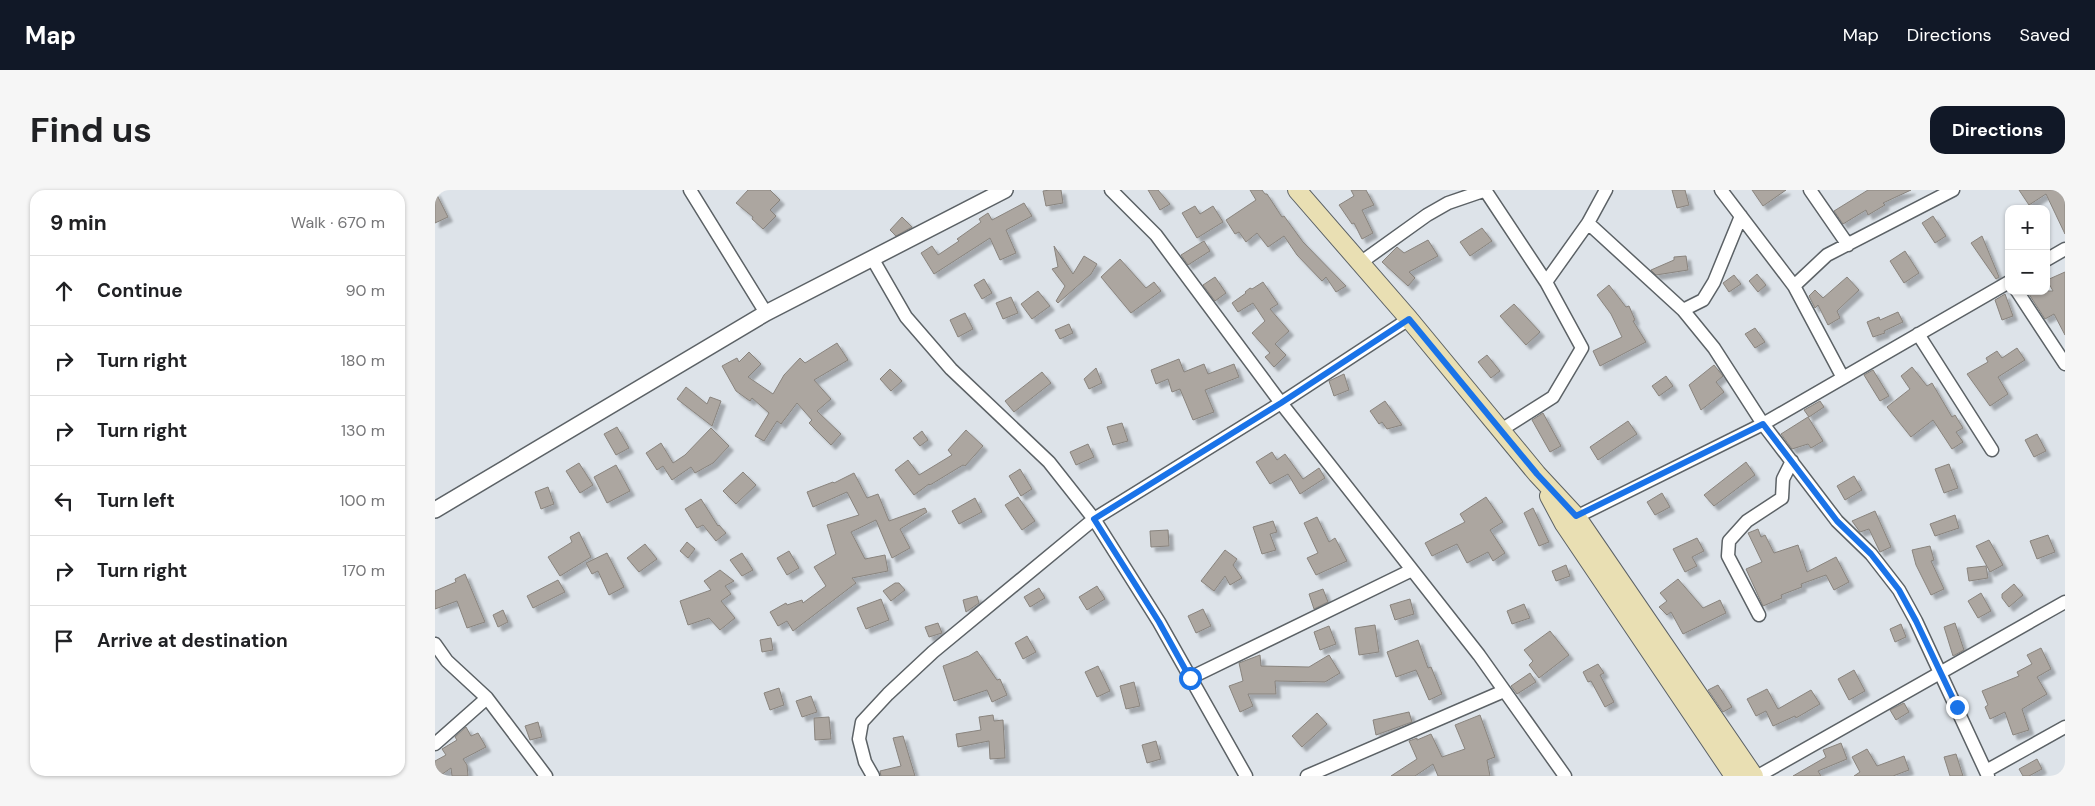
<!DOCTYPE html>
<meta charset="utf-8">
<style>
:root{--surface:#fff;--page:#f6f6f6;--text:#202124;--muted:#757577;--line:#e0e0e0;--accent:#111827}
body{margin:0;font-family:"DM Sans",sans-serif;background:var(--page);color:var(--text)}
.controls{position:absolute;right:15px;top:15px;display:grid;overflow:hidden;border-radius:10px;box-shadow:0 1px 4px #0004}
.controls button{width:45px;height:45px;display:grid;place-items:center;padding:0;border:0;border-bottom:1px solid var(--line);background:var(--surface);color:var(--text);font:25px sans-serif}
.stop{position:absolute;width:15px;height:15px;margin:-11px;border:4px solid #1a73e8;border-radius:50%;background:#fff}
.stop.end{background:#1a73e8;border-color:#fff;box-shadow:0 1px 5px #0008}
.list{margin:0;padding:0;list-style:none}
h2{display:flex;justify-content:space-between;align-items:center;height:65px;margin:0;padding:0 20px;font-size:21px}
h2 small{font-size:16px;font-weight:400;color:var(--muted)}
.list li{display:grid;grid-template-columns:32px 1fr auto;gap:15px;align-items:center;box-sizing:border-box;height:70px;padding:0 20px;border-top:1px solid var(--line)}
.list b{display:block;font-size:19px;white-space:nowrap}
.list em{font-size:16px;font-style:normal;color:var(--muted)}
.icon{flex:none;width:28px;height:28px;fill:none;stroke:currentColor;stroke-width:2;stroke-linecap:round;stroke-linejoin:round}
.map{position:relative;flex:none;width:1630px;height:586px;overflow:hidden;border-radius:15px}
header{display:flex;align-items:center;gap:30px;box-sizing:border-box;height:70px;padding:0 25px;background:var(--accent);color:#fff}
header strong{font-size:24px}
nav{display:flex;gap:28px;margin-inline-start:auto;font-size:18px}
.intro{display:flex;align-items:center;justify-content:space-between;box-sizing:border-box;height:120px;padding:0 30px}
h1{margin:0;font-size:35px}
.button{padding:12px 22px;border-radius:15px;background:var(--accent);color:#fff;font-size:18px;font-weight:700}
main{display:flex;gap:30px;padding:0 30px}
aside{flex:1;background:var(--surface);border-radius:15px;box-shadow:0 1px 4px #0004}
.map>svg:first-child{display:block}
</style>
<header>
<strong>Map</strong>
<nav><a>Map</a><a>Directions</a><a>Saved</a></nav>
</header>
<div class="intro"><h1>Find us</h1><a class="button">Directions</a></div>
<main>
<aside>
<h2>9 min<small>Walk · 670 m</small></h2>
<ul class="list">
<li><svg class="icon" aria-label="ahead" viewBox="0 0 24 24"><path d="M12 20V5M6 11l6-6 6 6"/></svg><div><b>Continue</b></div><em>90 m</em></li>
<li><svg class="icon" aria-label="right" viewBox="0 0 24 24"><path d="M7 20v-9h11M14 6l5 5-5 5"/></svg><div><b>Turn right</b></div><em>180 m</em></li>
<li><svg class="icon" aria-label="right" viewBox="0 0 24 24"><path d="M7 20v-9h11M14 6l5 5-5 5"/></svg><div><b>Turn right</b></div><em>130 m</em></li>
<li><svg class="icon" aria-label="left" viewBox="0 0 24 24"><path d="M17 20v-9H6M10 6l-5 5 5 5"/></svg><div><b>Turn left</b></div><em>100 m</em></li>
<li><svg class="icon" aria-label="right" viewBox="0 0 24 24"><path d="M7 20v-9h11M14 6l5 5-5 5"/></svg><div><b>Turn right</b></div><em>170 m</em></li>
<li><svg class="icon" aria-label="arrive" viewBox="0 0 24 24"><path d="M6 21V4h12l-3 4 3 4H6"/></svg><div><b>Arrive at destination</b></div></li>
</ul>
</aside>
<div class="map">
<svg width="1630" height="586" viewBox="0 0 1630 586">
<defs>
<filter id="shadow"><feDropShadow dx="4.5" dy="4.5" stdDeviation="1" flood-color="#0004"/></filter>
</defs>
<rect width="100%" height="100%" fill="#dde3e9"/>
<!-- building -->
<path fill="#aca6a0" stroke="#89847e" filter="url(#shadow)" d="M313,0h22l10,10 -10,10 6,6 -13,13 -11,-10 1,-2 -17,-14z
M615,0h11l2,13 -17,3 -3,-15z
M713,0h10l12,14 -10,6z
M815,0h12l3,4h2l15,23 2,-1 19,26 43,44 -10,6 -10,-15 -4,4 -25,-26 -13,-19 -16,11 -11,-14 -11,9 -7,-10 -4,2 -9,-14 30,-20z
M916,0h15l8,15 -12,5 11,23 -11,6 -8,-16 -2,1 -13,-19 15,-9z
M1237,0h13l4,15 -12,3z
M1317,0h34l-23,16z
M1433,0h43l-28,13 2,2 -17,10 -2,-5 -23,14 -9,-13z
M1584,0h46v44l-19,-40 -17,11z
M0,1l13,26 -13,6z
M589,13l8,13 -26,14 10,23 -16,7 -10,-22 -56,36 -13,-21 11,-7 6,9 21,-14 -2,-2 24,-17 -2,-3 9,-6 4,7z
M760,16l5,8 13,-8 10,16 -26,16 -15,-25z
M1498,26l13,20 -11,7 -13,-20z
M467,27l10,10 -16,9 -6,-6z
M1047,38l10,13 -22,15 -10,-14z
M1547,46l17,41 -3,2 -25,-36z
M993,50l10,16 -29,16 6,6 -7,8 -26,-24 15,-15 7,6z
M769,51l6,10 -22,14 -7,-10z
M619,56l19,28 11,-18 13,8 -6,10 -33,29 -2,-2 9,-15 -13,-17 6,-2z
M1470,61l14,22 -15,10 -14,-22z
M1251,66l2,14 -32,5 -5,-5 23,-10v-3z
M685,69l26,29 8,-6 7,9 -30,22 -30,-36z
M1630,82v63l-11,-21 -9,5 -18,-28h26l-6,-11z
M1322,84l9,11 -8,7 -9,-11z
M1299,85l7,9 -12,8 -6,-9z
M780,87l11,16 -11,8 -12,-16z
M1412,87l12,13 -22,21 3,7 -12,7 -10,-20 -3,3 -6,-12 6,-6 8,8z
M549,89l8,14 -10,6 -8,-14z
M828,92l15,22 -8,5 19,22 -14,13 11,11 -12,12 -9,-10 5,-4 -18,-20 13,-12 -12,-18 -15,9 -6,-9 14,-10 -1,-1 5,-4 2,1z
M1174,95l17,22 3,-1 6,14 -2,1 13,21 -46,24 -7,-15 29,-14 -11,-23 -14,-19z
M603,101l12,15 -18,13 -11,-15z
M1570,104l8,22 -11,4 -7,-20z
M576,107l7,16 -15,6 -7,-16z
M1079,114l26,28 -14,13 -26,-29z
M1463,122l5,10 -19,9 1,2 -12,4 -6,-15 12,-5 1,3z
M530,123l8,16 -15,8 -8,-17z
M634,134l4,9 -13,6 -5,-9z
M1320,138l10,14 -10,6 -10,-14z
M402,153l11,17 -34,20 17,19 -14,12 24,23 -10,11 -22,-22 3,-3 -15,-17 -16,21 -4,-3 -13,20 -9,-5 14,-23 -17,-15 -2,3 -14,-10 -14,-25 15,-8 2,4 10,-10 12,12 -13,13 25,17 11,-19 16,-17 5,5z
M1582,158l8,12 -27,17 10,17 -18,12 -23,-32 21,-12 -2,-4 11,-7 5,7z
M1052,165l13,16 -9,7 -13,-16z
M744,169l5,13 20,-8 4,10 26,-10 5,13 -34,13 9,22 -21,8 -13,-31 -8,3 -4,-13 -12,5 -5,-14z
M1279,175l9,11 -7,6 8,10 -23,18 -12,-25z
M1477,177l15,19 5,-3 20,34 3,-2 8,13 -7,4 7,10 -11,7 -19,-29 -22,17 -24,-30 23,-18 -9,-13z
M661,178l6,15 -13,6 -5,-10z
M455,179l12,12 -11,10 -11,-12z
M1438,180l16,26 -9,5 -16,-26z
M607,182l9,11 -37,29 -9,-11z
M909,184l5,16 -15,6 -5,-15z
M1231,186l7,10 -14,10 -7,-10z
M251,197l21,17 3,-7 11,4 -9,25 -35,-27z
M950,211l17,24 -15,4 -5,-7 -3,2 -9,-13z
M1385,211l4,6 -15,10 -5,-7z
M1108,223l18,33 -11,6 -18,-32z
M1373,227l15,24 -12,7 -3,-4 -16,5 -11,-15z
M1193,231l9,13 -39,26 -8,-13z
M687,233l6,18 -15,4 -6,-18z
M182,237l12,21 -13,7 -12,-21z
M276,238l18,18 -16,17 -18,10 -4,-6 -19,13 -9,-14 -6,4 -11,-17 15,-10 12,20 12,-8z
M531,240l17,16 -18,20 -2,-1 -33,20 -1,-1 -15,11 -19,-25 13,-10 11,15 33,-20 -4,-5z
M487,241l6,9 -8,6 -7,-8z
M1602,244l9,17 -12,6 -9,-17z
M653,254l6,13 -18,8 -6,-13z
M837,262l5,8 8,-6 18,25 16,-11 6,10 -25,16 -12,-20 -18,10 -14,-22z
M1311,272l9,13 -41,31 -10,-11z
M144,273l14,22 -13,8 -14,-22z
M1514,274l9,24 -14,5 -9,-24z
M181,275l14,26 -23,12 -13,-26z
M585,279l12,20 -11,7 -12,-20z
M308,282l13,13 -20,19 -13,-13z
M419,283l13,25 11,-4 11,27 36,-13 2,4 -27,17 10,19 -18,10 -16,-38 -25,12 14,27 20,-4 3,16 -36,7 4,5 -63,48 -6,-10 -9,5 -8,-14 16,-9 1,2 15,-5 1,3 23,-17 -12,-19 22,-13 -9,-29 32,-10 -12,-23 -34,15 -6,-15 26,-10 1,1z
M1419,286l8,14 -17,10 -8,-14z
M113,297l6,17 -13,5 -6,-17z
M1227,303l8,14 -15,8 -8,-13z
M583,307l17,24 -13,9 -17,-25z
M1051,307l17,25 -13,8 15,23 -12,8 -5,-9 -21,11 -10,-19 -25,12 -7,-13 40,-21 -5,-8z
M540,308l7,14 -23,12 -7,-13z
M266,309l17,27 1,-1 7,8 -10,8 -13,-16 -6,3 -12,-19z
M1098,318l16,34 -10,4 -15,-33z
M1440,321l16,36 -11,5 -11,-23 -9,3 -8,-11z
M1520,325l4,13 -24,8 -5,-12z
M882,327l12,25 6,-4 12,23 -31,14 -9,-17 11,-5 -14,-30z
M838,331l4,11 -7,2 6,16 -14,4 -9,-27z
M1323,339l3,8 4,-2 9,18 24,-8 9,27 29,-15 13,25 -15,8 -8,-15 -25,9 1,3 -21,8 1,3 -19,8 -17,-37 16,-7 -14,-29z
M733,340l1,16 -18,1 -1,-16z
M144,342l12,25 -31,19 -12,-19 24,-15 -2,-5z
M1613,345l7,17 -18,7 -7,-18z
M1262,348l7,13 -12,6 5,9 -12,6 -12,-23z
M1554,350l14,25 -13,7 -14,-26z
M252,352l8,7 -7,9 -8,-7z
M210,354l12,15 -18,13 -12,-14z
M1495,356l4,14 -3,1 13,28 -13,6 -15,-30 -4,-15z
M790,360l12,9 -4,6 9,13 -12,7 -5,-9 -11,15 -13,-10z
M354,361l10,17 -12,7 -10,-17z
M172,363l17,34 -15,8 -11,-24 -6,3 -6,-11z
M307,363l11,17 -11,6 -12,-16z
M1131,375l4,11 -14,5 -4,-10z
M1551,376l2,12 -19,3 -2,-13z
M285,380l14,11 -9,5 6,8 -10,7 14,17 -15,12 -11,-12 -21,7 -8,-24 31,-11 -7,-9z
M30,384l20,48 -18,6 -10,-27 -22,8v-18l21,-9 -1,-3z
M1243,389l25,29 17,-8 6,13 -43,21 -12,-22 -4,3 -8,-8 8,-6 -7,-8z
M123,390l7,12 -32,16 -6,-12z
M460,393h4l6,7 -14,11 -8,-10z
M1579,394l9,11 -14,12 -7,-9v-4z
M662,396l8,13 -18,11 -8,-13z
M604,398l6,10 -15,9 -6,-10z
M888,399l5,13 -14,7 -5,-15z
M1546,403l10,18 -13,7 -10,-17z
M542,406l2,7 -13,9 -3,-12z
M446,409l8,21 -23,9 -9,-21z
M975,409l4,15 -19,6 -5,-15z
M1089,414l6,14 -18,6 -5,-13z
M768,419l8,17 -15,7 -8,-17z
M68,420l5,12 -10,5 -5,-12z
M503,433l4,10 -13,4 -4,-10z
M1520,433l9,27 -11,6 -9,-29z
M1466,434l5,13 -11,5 -5,-13z
M940,435l4,27 -20,3 -4,-27z
M894,436l7,18 -16,6 -6,-18z
M1115,441l19,24 -30,23 -10,-13 4,-4 -9,-11z
M592,446l9,16 -13,7 -8,-16z
M336,448l2,12 -11,2 -2,-12z
M983,450l10,28 3,-1 11,27 -13,6 -13,-30 -20,7 -9,-25z
M1606,458l10,21 -14,8 10,17 -25,15 7,21 -16,5 -8,-23 -15,7 -5,-12 3,-2 -6,-14 37,-15 -2,-4 15,-8 -5,-9z
M542,461l20,29 3,-1 7,16 -15,7 -5,-12 -33,11 -11,-35 26,-10z
M825,465l1,11 48,1 20,-12 11,18 -15,9 -50,-1 1,13h-28l5,12 -13,6 -11,-26 14,-5 -4,-18z
M1163,474l6,9 -4,2 14,27 -9,5 -14,-26 -3,1 -5,-10z
M663,476l12,25 -13,6 -12,-25z
M1419,480l11,21 -16,9 -11,-21z
M1095,483l6,9 -19,12 -6,-8z
M699,492l6,24 -14,3 -6,-23z
M1283,495l14,22 -9,5 -15,-22z
M344,498l5,17 -14,5 -6,-17z
M1332,499l11,20 33,-19 9,14 -24,14 -1,-2 -22,10 -7,-15 -10,5 -9,-17z
M376,506l6,16 -15,5 -6,-16z
M1469,513l5,9 -13,8 -6,-10z
M974,522l3,10 -36,13 -3,-15z
M882,523l10,11 -25,23 -10,-11z
M558,525l1,6 9,-1 2,38 -15,1 -1,-18 -31,6 -2,-13 25,-4 -2,-13z
M1045,525l15,42 -8,3 3,16h-52l-5,-12 -18,12h-24l26,-17 -8,-18 8,-3v2l14,-6 11,23 23,-8 -10,-24z
M394,527l2,22 -16,1 -1,-22z
M103,532l4,15 -12,3 -5,-14z
M31,537l5,9 7,-3 8,14 -23,12 4,6 1,11h-16l-1,-8 -10,7 -6,-9v-5l11,-6 -4,-6 15,-9 -2,-3z
M468,546l12,40h-34l-1,-5 21,-5 -8,-28z
M721,551l5,18 -14,4 -5,-18z
M1406,553l6,16 -29,12 3,5h-28l33,-19 -3,-7z
M1432,559l10,17 27,-10 5,14 -16,6h-39l6,-4 -8,-15z
M1521,564l7,22h-13l-6,-19z
M1602,569l5,10 -13,7h-6l-4,-7z"/>
<g fill="none" stroke-linecap="round" stroke-linejoin="round">
<defs>
<path id="minor" d="M255,0l76,123
M676,0l45,45 125,168 198,252 86,121
M1050,0l61,92 36,66 -29,49 -52,33
M1286,0l73,96 49,92
M1375,0l38,55
M1153,33l95,87 31,38 49,76 74,97 34,33 28,36 17,31 72,155
M437,68l34,59 45,52 98,93 45,57 65,103 87,154
M1611,70l19,-11
M925,73l67,-48 21,-12 38,-13
M1111,92l42,-59 18,-33
M1359,96l33,-31 126,-65
M1582,101l48,73
M1248,120l20,-10 11,-18 27,-66
M1483,144l74,116
M1135,330l193,-96 246,-142
M1324,425l-31,-59 1,-15 18,-20 35,-23 1,-19 9,-18
M0,454l12,17 40,37 59,78
M755,488l222,-108
M0,554l52,-46
M1551,581l79,-44
M438,586l-8,-14 -6,-23 3,-17 26,-28 45,-42 161,-133 187,-116 128,-84
M872,586l197,-85
M1323,586l307,-174"/>
<path id="tertiary" d="M0,320l331,-197 239,-123"/>
<path id="secondary" d="M862,0l112,129 128,155 39,42 178,260
M1114,306l15,28 170,252"/>
</defs>
<!-- minor casing -->
<use href="#minor" stroke="#5c6266" stroke-width="15"/>
<!-- tertiary casing -->
<use href="#tertiary" stroke="#5c6266" stroke-width="18"/>
<!-- secondary casing -->
<use href="#secondary" stroke="#5c6266" stroke-width="20"/>
<!-- minor -->
<use href="#minor" stroke="#fff" stroke-width="12"/>
<!-- tertiary -->
<use href="#tertiary" stroke="#fff" stroke-width="15"/>
<!-- secondary -->
<use href="#secondary" stroke="#e9dfb3" stroke-width="18"/>
</g>
<g fill="none" stroke-linecap="round" stroke-linejoin="round">
<!-- route -->
<path stroke="#1a73e8" stroke-width="6" d="M755,488l-31,-56 -65,-103 187,-116 128,-84 128,155 39,42 187,-92 74,97 34,33 28,36 17,31 41,86"/>
</g>
</svg>
<div class="controls">
<button>+</button>
<button>−</button>
</div>
<div class="stop" style="left:755px;top:488px"></div>
<div class="stop end" style="left:1522px;top:517px"></div>
</div>
</main>
